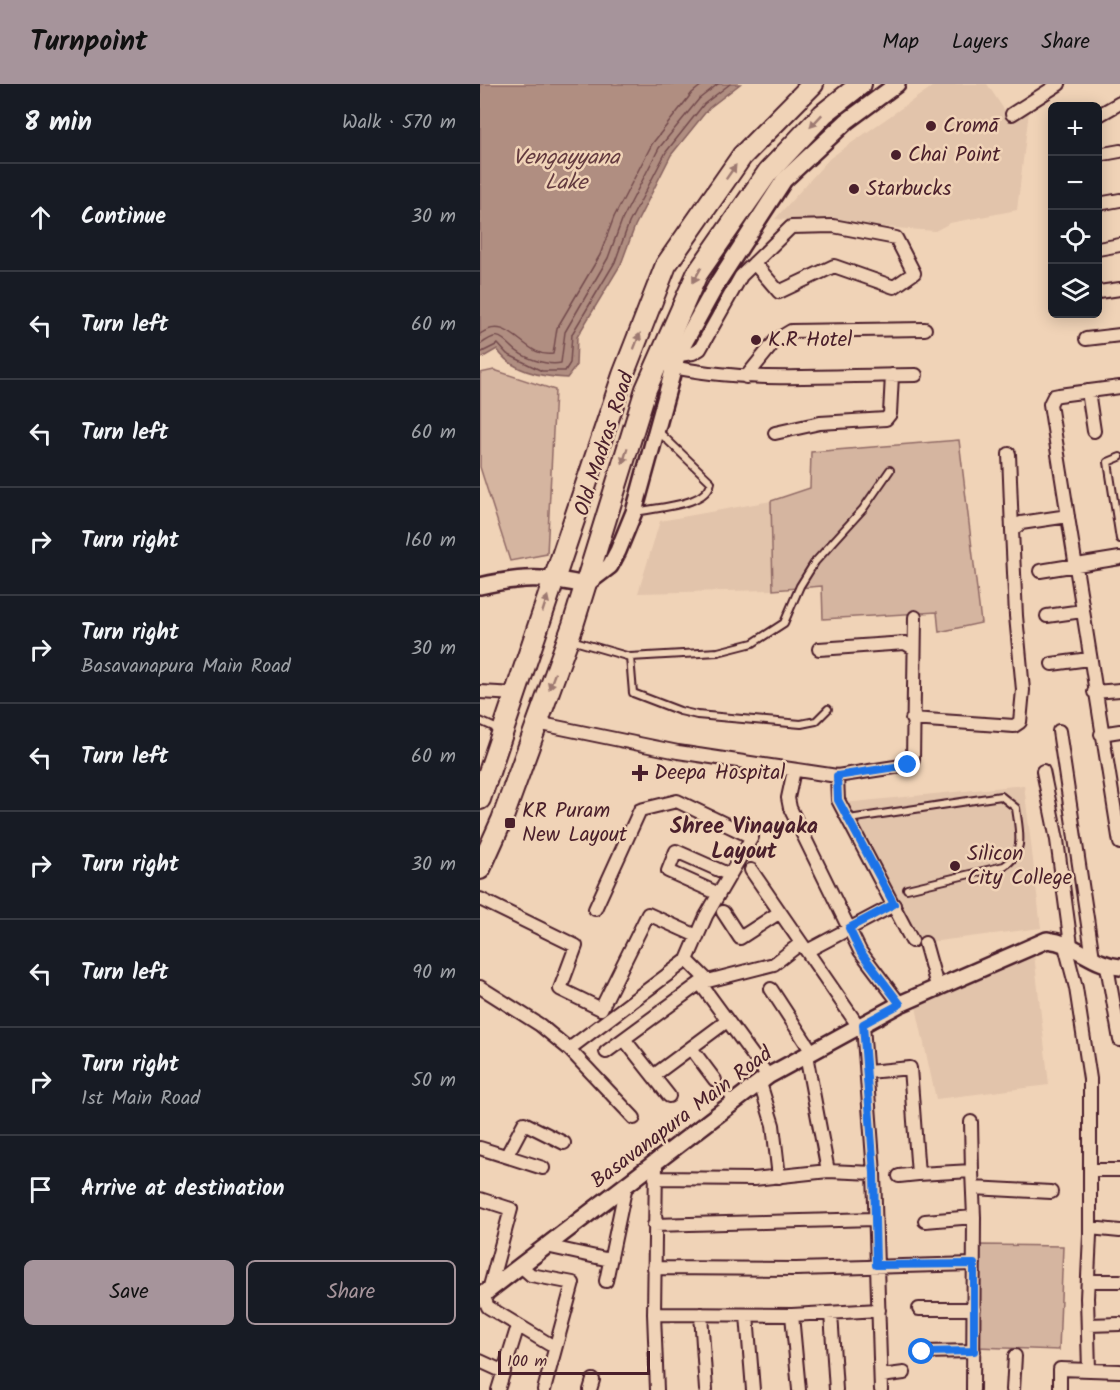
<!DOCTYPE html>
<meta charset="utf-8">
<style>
:root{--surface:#171b24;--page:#242831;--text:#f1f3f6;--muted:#9ea1a6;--line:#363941;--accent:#a6949b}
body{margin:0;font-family:Kalam,sans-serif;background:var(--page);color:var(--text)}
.controls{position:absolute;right:18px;top:18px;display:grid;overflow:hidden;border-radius:9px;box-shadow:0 3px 15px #0003}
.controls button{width:54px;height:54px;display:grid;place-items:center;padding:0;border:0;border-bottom:2px solid var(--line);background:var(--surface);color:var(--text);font:30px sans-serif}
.scale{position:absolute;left:18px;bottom:15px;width:152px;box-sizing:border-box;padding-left:6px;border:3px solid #4a1f2b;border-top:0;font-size:16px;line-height:21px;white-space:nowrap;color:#4a1f2b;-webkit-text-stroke:4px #f0d3b7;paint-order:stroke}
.stop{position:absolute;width:18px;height:18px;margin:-14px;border:4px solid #1a73e8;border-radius:50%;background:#fff}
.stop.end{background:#1a73e8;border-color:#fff;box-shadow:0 2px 6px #0008}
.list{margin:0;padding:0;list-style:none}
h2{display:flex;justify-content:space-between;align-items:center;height:78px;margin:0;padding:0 24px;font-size:26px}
h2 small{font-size:20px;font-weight:400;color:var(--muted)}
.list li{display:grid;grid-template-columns:39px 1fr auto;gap:18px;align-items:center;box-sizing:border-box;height:108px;padding:0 24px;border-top:2px solid var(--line)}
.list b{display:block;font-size:22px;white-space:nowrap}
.list p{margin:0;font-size:20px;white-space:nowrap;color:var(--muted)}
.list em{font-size:20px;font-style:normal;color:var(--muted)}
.actions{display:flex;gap:12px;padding:18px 24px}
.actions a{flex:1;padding:14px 0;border:2px solid var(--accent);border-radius:9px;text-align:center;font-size:21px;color:var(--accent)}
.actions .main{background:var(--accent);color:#111}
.icon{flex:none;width:33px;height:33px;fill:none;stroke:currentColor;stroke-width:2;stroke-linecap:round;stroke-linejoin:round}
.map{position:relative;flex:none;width:640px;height:1306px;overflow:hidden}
header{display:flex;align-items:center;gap:36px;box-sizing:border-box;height:84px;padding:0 30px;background:var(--accent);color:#111}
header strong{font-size:28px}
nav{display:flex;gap:33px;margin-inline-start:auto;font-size:21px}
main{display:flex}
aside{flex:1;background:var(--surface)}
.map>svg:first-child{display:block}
</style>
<header>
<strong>Turnpoint</strong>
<nav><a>Map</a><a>Layers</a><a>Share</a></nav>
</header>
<main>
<aside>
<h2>8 min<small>Walk · 570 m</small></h2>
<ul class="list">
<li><svg class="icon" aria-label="ahead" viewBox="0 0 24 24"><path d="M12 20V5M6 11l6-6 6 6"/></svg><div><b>Continue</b></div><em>30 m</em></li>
<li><svg class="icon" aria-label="left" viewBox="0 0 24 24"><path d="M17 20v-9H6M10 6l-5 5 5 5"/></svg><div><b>Turn left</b></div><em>60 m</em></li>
<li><svg class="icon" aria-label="left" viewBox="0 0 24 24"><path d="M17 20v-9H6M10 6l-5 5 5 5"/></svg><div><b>Turn left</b></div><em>60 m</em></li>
<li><svg class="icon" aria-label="right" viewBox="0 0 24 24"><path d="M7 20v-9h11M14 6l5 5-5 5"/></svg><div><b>Turn right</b></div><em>160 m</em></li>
<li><svg class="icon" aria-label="right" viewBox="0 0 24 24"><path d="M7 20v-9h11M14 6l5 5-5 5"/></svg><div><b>Turn right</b><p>Basavanapura Main Road</p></div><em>30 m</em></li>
<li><svg class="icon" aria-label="left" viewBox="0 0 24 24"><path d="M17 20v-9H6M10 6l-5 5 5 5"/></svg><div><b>Turn left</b></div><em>60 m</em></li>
<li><svg class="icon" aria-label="right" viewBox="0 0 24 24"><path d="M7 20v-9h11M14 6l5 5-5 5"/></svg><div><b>Turn right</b></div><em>30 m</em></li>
<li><svg class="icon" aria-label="left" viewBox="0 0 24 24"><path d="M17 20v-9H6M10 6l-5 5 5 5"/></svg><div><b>Turn left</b></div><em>90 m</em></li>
<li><svg class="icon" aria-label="right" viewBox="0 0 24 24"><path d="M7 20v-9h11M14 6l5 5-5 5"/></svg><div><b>Turn right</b><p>1st Main Road</p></div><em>50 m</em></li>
<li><svg class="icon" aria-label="arrive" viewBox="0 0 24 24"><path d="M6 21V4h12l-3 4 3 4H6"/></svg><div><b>Arrive at destination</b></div></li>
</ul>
<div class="actions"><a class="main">Save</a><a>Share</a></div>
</aside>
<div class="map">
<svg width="640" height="1306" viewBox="0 0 640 1306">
<rect width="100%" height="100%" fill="#f0d3b7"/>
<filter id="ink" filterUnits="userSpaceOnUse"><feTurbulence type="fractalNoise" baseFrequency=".0167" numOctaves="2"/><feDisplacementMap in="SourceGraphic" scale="12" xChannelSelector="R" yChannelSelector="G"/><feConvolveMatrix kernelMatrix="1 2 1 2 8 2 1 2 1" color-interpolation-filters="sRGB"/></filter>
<g filter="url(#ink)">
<!-- built -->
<path fill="#e2c4ab" d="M456,0h51l26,39 16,-12 -12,99 -67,13 -15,8 -160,-12 55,-61z
M291,417l2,89 -135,3 22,-72z
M544,701l17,143 -111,14 -18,-8 -68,-131z
M554,870l15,131 -113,14 -20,-92z"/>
<!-- green -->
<path fill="#d5b5a0" stroke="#906a66" stroke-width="1.5" d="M14,286l61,20 -8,164 -37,7 -30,-94v-94z
M479,356l22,183 -42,9 -2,-20 -114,7 -1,-33 -49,4 -2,-89 39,-13 1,-36z
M498,1161l85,1 -4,104 -82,-3z"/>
<!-- water -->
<path fill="#b08e81" stroke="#87625f" stroke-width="1.5" d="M0,0h260l-31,24 -38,47 -36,71 -14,38 -44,73 -1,29 -9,12c-24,-1 -56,-6 -70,-29l-17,10z"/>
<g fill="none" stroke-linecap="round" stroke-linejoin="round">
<!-- shore -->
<path stroke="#734b4d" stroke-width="1.5" d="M0,250c30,-22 44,25 73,20l4,-26 43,-73 14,-38 38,-73 40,-51 11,-9
M0,261c16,-12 19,-11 32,2 10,11 35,19 49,16l4,-31 43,-74 14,-38 37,-72 40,-49 19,-15
M0,269l18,-9 9,10 35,17h23l5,-8 2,-29 43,-72 14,-39 37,-71 38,-48 26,-20"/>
<defs>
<path id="service" d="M640,373l-12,5 12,77
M156,428c21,-5 71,-6 75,-30l-53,-51
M91,556l59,17 3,36 47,18 17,4 104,9 15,-3 12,-12
M150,573l88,-5 35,-9 31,-20 16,-37 15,-24 48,-53 27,-39
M0,637l20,9
M369,735l152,-23 15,12c3,23 10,45 -12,58l-97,23
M236,996l17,23"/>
<path id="minor" d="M532,30l47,-30
M619,31l21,-12
M618,71l22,-4
M618,120l22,-4
M618,165l22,-4
M619,208l21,-3
M606,255l34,-4
M192,272l21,-3 7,-4 41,-73 50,-49 42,-1 63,12 18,35 -20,14 -60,-21 -55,26 -25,-29
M188,282c80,18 166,9 248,9
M266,293l30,-37 15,-9 134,-2
M640,303l-61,8 -5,1 -4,8 70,439
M608,307l6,40
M295,349l45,-10 66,-4 4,-5 2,-39
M529,370l3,76
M560,487l80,-13
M567,532l35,-5
M339,565l86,-6 8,5
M572,580l37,-5
M0,608l36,2
M614,608l26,-2
M432,635l102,7 6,-4 3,-32 -7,-74 -4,-86 9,-7 47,-7
M57,639l141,29 159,24 71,-11 5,-5 2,-143
M579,647l34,227
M621,650l19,-3
M314,686l-6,28 2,10 70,143 40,53
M563,687l14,69 14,105
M357,692l1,24 74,141
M271,786l108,157
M239,810l-51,-23 8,-20 54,24
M0,815l96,47 -16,43 41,20 47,-95 49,22
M115,825l45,-99 37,-9 75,36 -46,79 -19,44
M243,828l17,26 40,-26
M584,858l12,46 14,91v156l-3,63 2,72
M445,859l12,43
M327,867l87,-46
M627,882l13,74
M220,899l68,93
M0,903l60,38 29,24 65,69
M291,905l41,63
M383,941l11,148 7,217
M144,955l45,57
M211,964l24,32
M89,965l118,-89 20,20
M126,968l94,-69 74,-19 27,-21
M326,971l22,116
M388,988l42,-4 8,106 54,-3 2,46 -1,173
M173,992l74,-55
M280,999l13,42 6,52
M491,1038l1,49
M0,1064l63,20
M27,1071l17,-32 40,20
M176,1079l-2,151 3,76
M610,1086h30
M419,1092l19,-2
M175,1094l99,1 74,-8 46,2
M493,1104l78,4
M0,1115l31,10 -22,81
M445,1137l49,-4
M174,1141l221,-6
M610,1144l30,3
M66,1162l64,14
M41,1182l10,9 42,8 -29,107
M174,1184l142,1 178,-5
M126,1197l20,-96
M608,1197h32
M3,1211l5,12 61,37
M439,1225h55
M351,1229l5,77
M174,1230l138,1 87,-5
M221,1230l5,76
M267,1231l6,75
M312,1231l7,75
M608,1241l32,-1
M442,1268l52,-1
M0,1277l24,11
M401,1292l23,-3
M18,1306l18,-58
M110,1306l3,-10
M533,1306l2,-34
M580,1306v-21l60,2"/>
<path id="tertiary" d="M0,502c39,-9 66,-10 105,-1l25,-19 8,-15 16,-39 43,-156 41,-74 66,-102 63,-59 50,-37
M0,1209l3,2 6,-5 279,-214 132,-72 147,-64c30,3 45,25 73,27"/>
<path id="trunk" d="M0,715l143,-424 43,-110 76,-109 71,-72
M0,785l22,-49 71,-195 73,-236 51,-115 71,-102 55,-58 38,-30"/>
</defs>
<!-- service casing -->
<use href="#service" stroke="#4a1f2b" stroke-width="10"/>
<!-- minor casing -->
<use href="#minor" stroke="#4a1f2b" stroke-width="16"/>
<!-- tertiary casing -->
<use href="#tertiary" stroke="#4a1f2b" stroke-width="20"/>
<!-- trunk casing -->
<use href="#trunk" stroke="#4a1f2b" stroke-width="24"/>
<!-- service -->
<use href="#service" stroke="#f0d3b7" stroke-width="6"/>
<!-- minor -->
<use href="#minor" stroke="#f0d3b7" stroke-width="12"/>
<!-- tertiary -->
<use href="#tertiary" stroke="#f0d3b7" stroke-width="15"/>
<!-- trunk -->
<use href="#trunk" stroke="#f0d3b7" stroke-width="20"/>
</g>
<!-- one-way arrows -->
<defs><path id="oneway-solid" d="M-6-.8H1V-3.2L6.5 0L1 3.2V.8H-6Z" transform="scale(1.5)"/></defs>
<g fill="#9d7971">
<use href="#oneway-solid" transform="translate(336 37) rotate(133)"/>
<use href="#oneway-solid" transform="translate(251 88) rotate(-55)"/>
<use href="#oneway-solid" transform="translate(217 191) rotate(119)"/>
<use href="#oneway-solid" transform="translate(157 257) rotate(-69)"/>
<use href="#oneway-solid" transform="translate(145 372) rotate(107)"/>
<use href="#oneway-solid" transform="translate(65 520) rotate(-72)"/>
<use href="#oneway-solid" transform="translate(72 597) rotate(110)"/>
</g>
</g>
<g fill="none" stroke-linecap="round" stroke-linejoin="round" filter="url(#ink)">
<!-- route -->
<path stroke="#1a73e8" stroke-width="8" d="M428,681l-71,11 1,24 56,104 -45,24 11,23 40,53 -37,20 11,149 2,92 98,-1v87l-52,1"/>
</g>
<!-- markers -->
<g fill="#4a1f2b" stroke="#f0d3b7" stroke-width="2">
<circle cx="451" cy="42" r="6"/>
<circle cx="416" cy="71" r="6"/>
<circle cx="374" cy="105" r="6"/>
<circle cx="276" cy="256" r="6"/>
<path d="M157 680h6v6h6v6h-6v6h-6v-6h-6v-6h6z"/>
<rect x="24" y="733" width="12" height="12" rx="3"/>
<circle cx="475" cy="782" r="6"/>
</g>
<g text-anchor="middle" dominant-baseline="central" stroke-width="5" stroke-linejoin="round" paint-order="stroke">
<!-- poi labels -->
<g font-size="21" fill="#4a1f2b" stroke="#f0d3b7" text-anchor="start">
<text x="463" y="42">Cromā</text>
<text x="428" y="71">Chai Point</text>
<text x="386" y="105">Starbucks</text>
<text x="288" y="256">K.R Hotel</text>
<text x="174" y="689">Deepa Hospital</text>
<text x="42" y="727">KR Puram<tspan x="42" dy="24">New Layout</tspan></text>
<text x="487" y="770">Silicon<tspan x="487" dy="24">City College</tspan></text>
</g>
<!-- street labels -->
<g font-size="21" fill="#4a1f2b" stroke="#f0d3b7">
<text transform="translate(125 360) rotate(-72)">Old Madras Road</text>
<text transform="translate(202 1034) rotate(-37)">Basavanapura Main Road</text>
</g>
<!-- water labels -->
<g font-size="22" font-style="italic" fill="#643b40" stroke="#f0d3b7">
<text x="86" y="74">Vengayyana<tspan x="86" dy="25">Lake</tspan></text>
</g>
<!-- neighbourhood labels -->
<g font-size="22" font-weight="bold" fill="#4a1f2b" stroke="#f0d3b7">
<text x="264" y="743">Shree Vinayaka<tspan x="264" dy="25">Layout</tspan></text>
</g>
</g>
</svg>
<div class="controls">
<button>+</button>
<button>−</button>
<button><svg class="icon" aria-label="locate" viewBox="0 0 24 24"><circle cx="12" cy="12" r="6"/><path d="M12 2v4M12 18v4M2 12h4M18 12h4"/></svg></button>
<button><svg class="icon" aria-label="layers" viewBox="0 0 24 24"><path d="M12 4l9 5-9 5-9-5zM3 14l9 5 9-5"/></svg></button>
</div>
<div class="scale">100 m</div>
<div class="stop" style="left:442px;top:1268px"></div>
<div class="stop end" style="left:428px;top:681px"></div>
</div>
</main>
